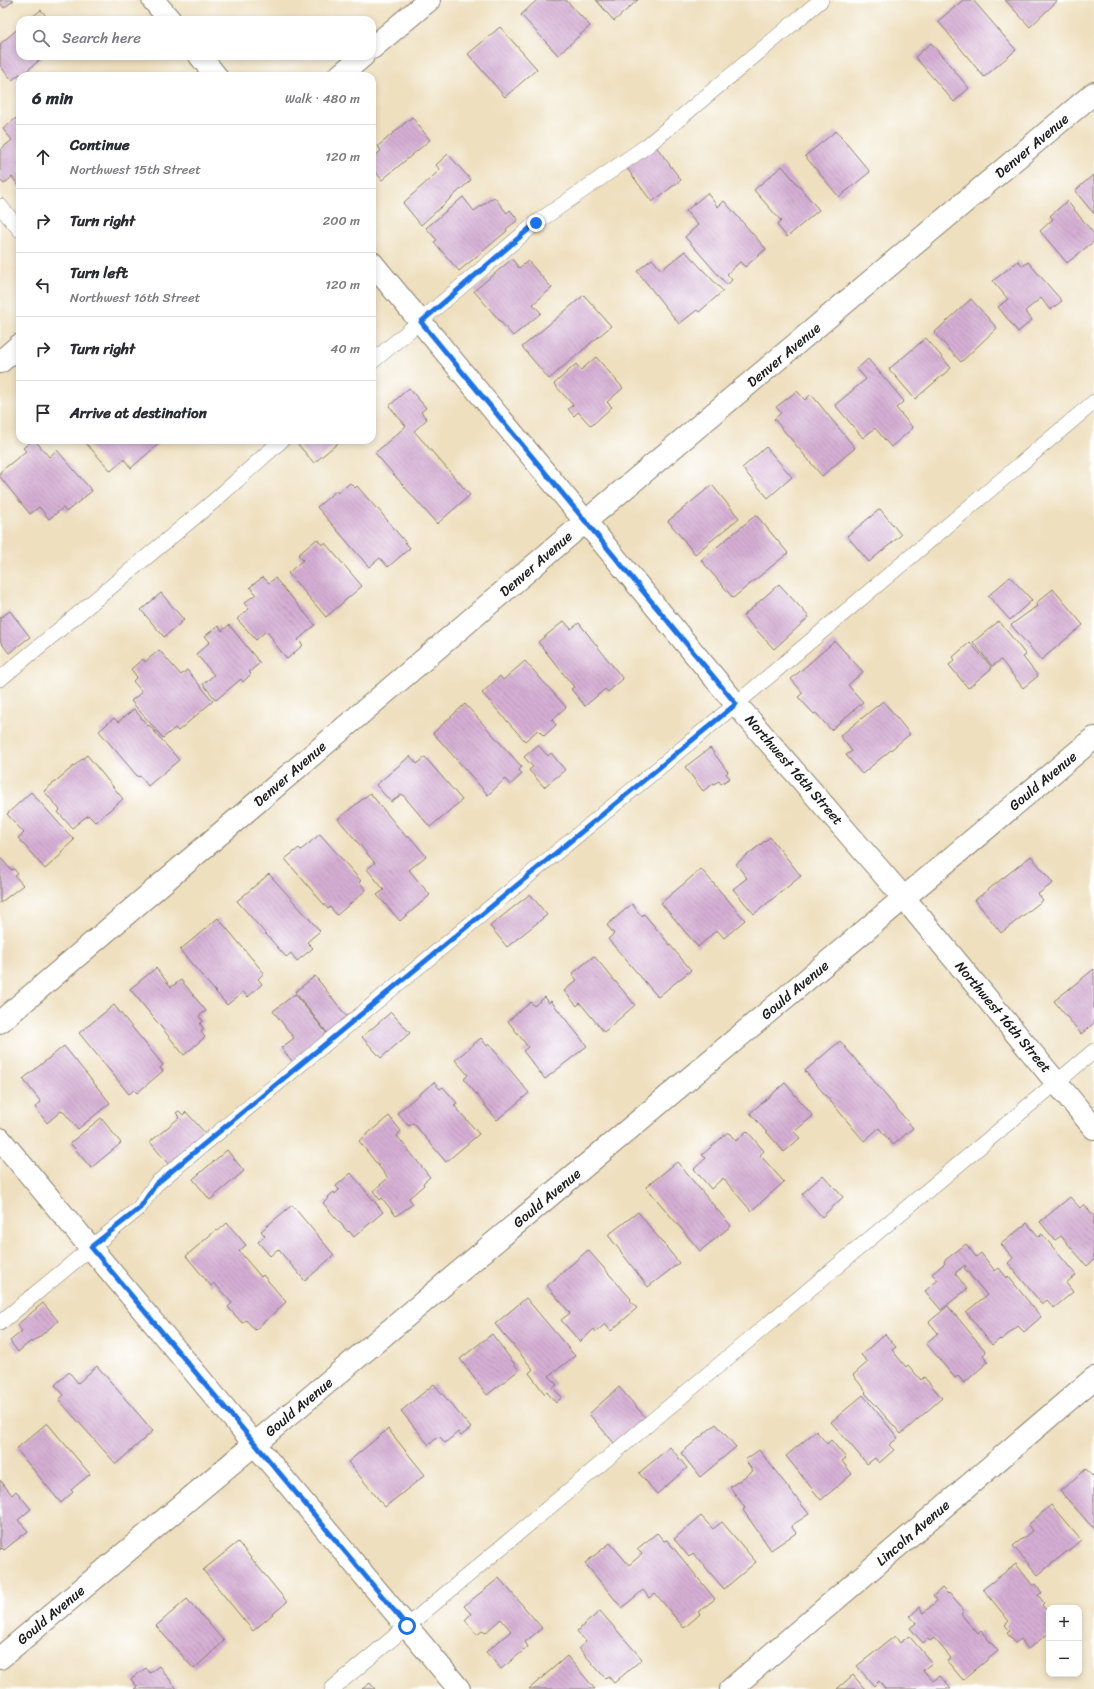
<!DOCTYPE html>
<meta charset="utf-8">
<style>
:root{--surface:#fff;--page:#f7f7f7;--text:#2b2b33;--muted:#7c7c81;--line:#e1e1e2}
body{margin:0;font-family:Sriracha,sans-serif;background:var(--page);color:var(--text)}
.controls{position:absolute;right:12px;bottom:12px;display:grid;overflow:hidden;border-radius:8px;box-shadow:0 2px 6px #0003}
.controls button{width:36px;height:36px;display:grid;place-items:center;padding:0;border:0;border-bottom:1px solid var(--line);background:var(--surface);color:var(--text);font:20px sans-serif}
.stop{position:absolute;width:12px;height:12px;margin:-9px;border:3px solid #1a73e8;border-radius:50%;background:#fff}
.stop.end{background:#1a73e8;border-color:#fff;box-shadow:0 1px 4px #0008}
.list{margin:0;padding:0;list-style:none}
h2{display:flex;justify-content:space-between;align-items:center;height:52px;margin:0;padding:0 16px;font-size:17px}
h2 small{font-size:13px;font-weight:400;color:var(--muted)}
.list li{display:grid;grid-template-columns:26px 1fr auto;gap:12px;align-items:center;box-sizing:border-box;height:64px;padding:0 16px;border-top:1px solid var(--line)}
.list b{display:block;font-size:15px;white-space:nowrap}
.list p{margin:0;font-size:13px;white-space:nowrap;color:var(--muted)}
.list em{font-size:13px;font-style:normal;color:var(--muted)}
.icon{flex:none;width:22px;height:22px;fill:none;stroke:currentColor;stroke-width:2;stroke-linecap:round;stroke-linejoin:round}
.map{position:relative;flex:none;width:1094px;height:1689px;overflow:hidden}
.search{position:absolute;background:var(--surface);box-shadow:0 2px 6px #0003;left:16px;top:16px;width:360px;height:44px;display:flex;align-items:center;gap:10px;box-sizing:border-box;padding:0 14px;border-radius:12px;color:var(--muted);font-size:15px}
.panel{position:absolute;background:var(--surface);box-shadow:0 2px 6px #0003;left:16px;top:72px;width:360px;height:372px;border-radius:12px}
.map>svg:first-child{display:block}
</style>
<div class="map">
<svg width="1094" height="1689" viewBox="0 0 1094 1689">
<defs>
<pattern id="building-back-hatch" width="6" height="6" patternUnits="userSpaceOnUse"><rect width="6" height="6" fill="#d4aed3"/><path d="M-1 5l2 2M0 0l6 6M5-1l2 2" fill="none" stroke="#b595b5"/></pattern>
</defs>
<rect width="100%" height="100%" fill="#fff"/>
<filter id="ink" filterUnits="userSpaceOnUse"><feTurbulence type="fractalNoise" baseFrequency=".025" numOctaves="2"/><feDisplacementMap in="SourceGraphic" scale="8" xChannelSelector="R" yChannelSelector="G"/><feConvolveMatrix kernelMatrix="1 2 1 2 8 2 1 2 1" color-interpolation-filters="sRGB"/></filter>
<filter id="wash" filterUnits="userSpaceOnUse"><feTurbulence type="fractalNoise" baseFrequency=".012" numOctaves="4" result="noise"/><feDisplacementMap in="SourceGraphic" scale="16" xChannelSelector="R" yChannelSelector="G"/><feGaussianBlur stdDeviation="0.9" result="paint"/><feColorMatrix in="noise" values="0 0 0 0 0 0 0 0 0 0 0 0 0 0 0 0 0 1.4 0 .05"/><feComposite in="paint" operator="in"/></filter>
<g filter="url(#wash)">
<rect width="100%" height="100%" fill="#eedfbe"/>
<g id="blocks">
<!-- building -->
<path fill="url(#building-back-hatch)" d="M0,0h14l-10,8 -4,-5z
M537,0h29l24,26 -32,29 -37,-40z
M596,0h42l-24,21z
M963,0h10l43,50 -32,27 -46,-56z
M1005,0h53l-28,27z
M41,10l8,10h-21z
M20,27v29h24l-23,20 -1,-2 -8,6 -12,-14v-16l1,-1 -1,-5z
M500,27l37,42 -32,28 -37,-43z
M931,43l38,45 -15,14 -39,-45z
M20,115v72l-8,-10 -8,7 -4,-4v-30l12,-10 -9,-11z
M412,117l18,23 -48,40 -10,-13v-9l9,-7 -3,-5z
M836,131l34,41 -31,25 -34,-41z
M655,145l26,35 -29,22 -26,-35z
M448,154l23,26 -50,45 -18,-22 37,-33 -4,-5z
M782,166l37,44 -32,27 -10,-12 4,-4 -27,-31z
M1094,174v40l-19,-23z
M707,193l11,14 6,-6 42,48 -21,18 -5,-5 -13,12 5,6 -5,5 -42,-48 13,-12 -12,-14z
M463,197l11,14 20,-14 13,16 3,-3 8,10 -12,9 1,2 -48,40 -25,-29 3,-2 -11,-12z
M1067,201l27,33v7l-27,22 -27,-32 13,-12 -3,-3z
M685,251l38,40 -24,21 -2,-2 -18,14 -42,-53 15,-12 9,11z
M512,259l7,9 9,-7 24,27 -19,16 8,9 -28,23 -39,-45z
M1018,261l5,5 5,-4 34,39 -12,9 -9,-12 -16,13 7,9 -14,12 -20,-25 10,-8 -15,-18z
M584,295l27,31 -62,53 -27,-32z
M971,299l26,29 -36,34 -27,-29z
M926,338l25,30 -36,31 -26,-30z
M596,357l27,31 -16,14 5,5 -21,19 -13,-14 -4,4 -6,-7 5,-4 -19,-21 22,-20 5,6z
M868,359l36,42 -8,7 17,20 -22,19 -16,-19 -12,10 -28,-33 31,-26 -9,-10z
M409,388l17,20 -5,4 6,7 -13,12 56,64 -33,29 -62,-71 31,-27 -17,-20z
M797,391l8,9 6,-6 44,54 -33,28 -48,-57 7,-6 -5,-6z
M33,440h2l14,17 8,-7 35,41 -26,21 -3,-4 -14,11 -10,-12 -9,7 -30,-37v-5l26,-21 -3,-3z
M83,440h76l2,2 -30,26 -7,-9 -13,12z
M298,440h38l2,3 -24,20 -18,-21z
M766,447l26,30 -24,21 -26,-30z
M350,483l5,5 2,-2 20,23h1l32,39 -22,19 -8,-9 -11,9 -52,-60 19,-16 2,2z
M712,485l27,33 -44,36 -27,-33z
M880,509l21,26 -32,27 -22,-26z
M756,515l32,38 -55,45 -32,-38z
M317,539l5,6 3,-2 37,43 -36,31 -38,-44 15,-13 -5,-5z
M263,577l6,6 6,-5 40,47 -17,15 5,5 -16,14 -15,-19 1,-1 -7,-8 -10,9 -19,-21 12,-10 -5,-6 12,-9 -6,-7z
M1010,577l22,23 -22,20 -22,-24z
M779,584l30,33 -35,32 -31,-33z
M1053,589l30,36 -42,35 -30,-35 26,-19 -1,-3z
M161,593l23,27 -20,17 -23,-27z
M10,611l20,26 -21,16 -9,-12v-23z
M564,621l7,8 8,-6 44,56 -15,13 -3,-3 -20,17 -14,-17 3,-2 -36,-45z
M999,621l27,34 -3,2 15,19 -15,12 -22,-28 -9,6 -19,-24z
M229,625l31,38 -11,9 2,2 -8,8 -2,-3 -25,21 -13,-16 11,-9 -18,-21 14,-12 -5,-6 13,-10 4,5z
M835,641l28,31 -15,13 15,17 -32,28 -15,-17 -2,1 -16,-17 5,-4 -12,-14z
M970,642l22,26 -24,20 -19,-23 6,-5 -2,-3z
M159,650l22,25 6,-5 26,31 -35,30 -3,-3 -12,10 -32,-37 11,-9 -9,-11 4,-4 -6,-8 12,-10 2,3z
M525,661l41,46 -14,13 4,5 -12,11 -6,-6 -13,11 -43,-48 18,-17 3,4z
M883,701l27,33 -48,40 -16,-19 6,-4 -12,-15z
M465,704l57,63 -3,3 3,4 -12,11 -5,-6 -17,16 -55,-62z
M134,709l14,17 1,-1 30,35 -31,26 -8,-10 -2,1 -39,-46 15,-13 4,4z
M538,745l10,11 3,-3 14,17 -21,17 -15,-17 4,-3 -9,-10z
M710,748l18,24 -2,2 4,4 -9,6 -2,-3 -5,3v-1l-11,8 -18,-24z
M87,755l36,44 -28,23 -7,-7 -16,13 -14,-16 2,-2 -16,-19z
M410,756l7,8 8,-7 37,43 -32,27 -28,-33 -11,8 -15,-17z
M31,792l43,48 -13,12 1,2 -17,15 -27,-31 6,-5 -17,-19z
M370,793l37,45 2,-2 17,20 -17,14 21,25 -30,26 -23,-26 7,-5 -17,-21 8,-6 -37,-44z
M320,834l41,47 -2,1 7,8 -29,25 -7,-8 -2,2 -43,-50 14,-11 2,2z
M770,837l31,39 -47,38 -21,-25 14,-11 -11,-14z
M1031,856l22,27 -15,11 5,6 -42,33 -26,-33z
M0,857l11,13 3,-1 4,5 -3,2 8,9 -23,18z
M701,869l44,51 -21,18 -7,-8 -19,17 -37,-44z
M269,874l51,57 -13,11 6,6 -16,13 -6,-8 -5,4 -49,-56z
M530,894l17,21 -40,32 -17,-21z
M632,904l9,12 3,-2 47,56 -33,27 -50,-58 6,-5 -7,-9z
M218,918l46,55 -6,6 4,5 -14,13 -5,-5 -16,13 -47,-55z
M594,956l41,49 -31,27 -24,-29 -3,3 -13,-15 13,-11 -5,-6z
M156,968l15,19 10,-7 25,31 -7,5 4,5 -3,3 4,5 -3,3 4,5 -21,18 -54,-66z
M1094,969v54l-13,11 -27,-33z
M315,976l33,42 -20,16 -33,-42z
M295,994l33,41 -35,27 -12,-14 13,-10 -21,-27z
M545,997l4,6 2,-2 36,45 -42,33 -22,-28 5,-4 -20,-26 23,-19 3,4z
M114,1005l49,60 -3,3 3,3 -26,22 -3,-3 -5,4 -50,-61z
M391,1012l19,21 -29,25 -19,-21z
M481,1038l6,8 2,-2 40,49 -32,27 -33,-41 4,-4 -13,-15z
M840,1041l73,87 -20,17 -14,-17 -15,13 -59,-70z
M64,1046l46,57 -32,26 -16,-19 -15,13 -12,-16 6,-5 -18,-23z
M434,1082l6,7 3,-2 14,16 -3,2 25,29 -33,28 -33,-39 -4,3 -12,-13z
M785,1083l28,33 -19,16 6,6 -16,14 -34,-39z
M179,1111l4,4 3,-3 20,22 -37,31 -19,-23 30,-25 -4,-4z
M389,1116l12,15 -4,5 33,41 -7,6 1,2 -15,13 4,6 -17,12 -14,-18 -2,2 -7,-9 15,-13 -29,-37z
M101,1118l20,25 -30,25 -21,-25z
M747,1131l17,20 -4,4 24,27 -33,29 -28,-33 -12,11 -17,-20 12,-11 -4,-3 26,-23 8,9z
M227,1150l17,21 -34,29 -17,-21z
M677,1162l54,64 -31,25 -54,-64z
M351,1173l32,39 -29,25 -5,-6 -1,1 -25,-29 6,-5 -1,-1 6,-5 1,2 4,-4 -3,-4z
M823,1175l20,22 -21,20 -20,-23z
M1070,1197l10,11 4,-4 10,12v44l-7,6 -26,-30 -6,4 -15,-18z
M292,1205l42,50 -29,26 -27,-32 -8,7 -12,-14 7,-6 -4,-5z
M638,1212l41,51 -31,24 -40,-52z
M227,1223l19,22 -7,6 22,26 2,-2 23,27 -31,28 -9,-10 -4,3 -14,-16 4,-4 -18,-20 -3,3 -25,-30 30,-26 2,1z
M1027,1223l12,14 3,-3 34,41 -10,8 7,9 -19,16 -7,-8 -5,4 -34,-41 5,-5 -12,-14z
M966,1244l10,13 5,-4 14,18 4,-3 8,10 1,-2 33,41 -17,15 -6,-6 -17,14 -1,-1 -8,6 -26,-33 21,-17 -23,-27 2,-1 -1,-2 -10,8 12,16 -26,21 -16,-19 13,-11 -6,-6 13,-11 -1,-2z
M588,1250l43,49 -1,1 7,8 -26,23 -6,-7 -9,8 -2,-3 -14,13 -19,-22 9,-7 -23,-27z
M526,1298l49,58 -26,20 8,9 -4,3 9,9 -6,6 -9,-11 -2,2 -16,-21 4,-4 -38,-45z
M43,1303l15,18 -26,22 -1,-2 -13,11 -8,-11 12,-10 -5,-6z
M948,1306l38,46 -3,3 5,7 -24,21 -6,-7 -3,2 -29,-35 12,-10 -9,-11z
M492,1334l27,36 -32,25 -27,-36z
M885,1334l11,13 -4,3 14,17 2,-2 13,15 3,-3 18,21 -41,36 -36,-41 1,-1 -13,-17 15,-13 -7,-7z
M97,1366l56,65 -37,33 -57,-64 5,-5 -9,-10 14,-13 9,11z
M434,1384l37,44 -10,8 -3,-4 -13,11 -6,-7 -10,9 -28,-34z
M619,1387l26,30 -30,27 -26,-30z
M863,1395l35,43 -9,7 5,5 -15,13 -4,-5 -8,6 -36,-42z
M47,1423l43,51 -19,16 2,2 -12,11 -45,-54z
M716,1424l20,23 -36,30 -19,-24z
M388,1429l37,46 -40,32 -37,-45z
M816,1431l11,13 4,-4 15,18 -4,3 10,13 -31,26 -35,-44z
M670,1447l17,21 -30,26 -18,-21z
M759,1450l50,64 -18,12 5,7 -25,17 -28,-40 2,-2 -15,-21 23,-16 -8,-11z
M1086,1469l6,7 2,-2v55l-34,-38z
M0,1480l12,15 4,-4 15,18 -13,11 10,11 -24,19 -2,-2 -2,2z
M1051,1505l30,35 -43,35 -25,-29 19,-15 -4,-6z
M701,1516l12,13 9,-7 34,40 -32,27 -31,-36 -4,4 -15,-18z
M657,1533l7,8 3,-1 48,59 -17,13 2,2 -16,14 -29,-35 -6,5 -6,-8 -21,18 -37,-45 25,-20 19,22 13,-11 -5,-5z
M238,1542l49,60 -34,29 -50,-61z
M1016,1564l17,22 3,-2 6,9 -4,2 6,8 -2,2 7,9v19l-21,16 -7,-10 -6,4 -8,-10 3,-2 -5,-6 4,-4 -26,-32z
M499,1578l43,50 -17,14 3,5 -27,22 -15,-17 25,-21 -10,-12 -16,14 -2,-3 -6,5 -12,-15 6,-6 -7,-8z
M942,1588l6,6 1,-1 15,18 -3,3 17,20 3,-3 17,20 -35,29 -16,-19 4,-3 -17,-20 -4,3 -2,-2 -5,4 -13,-15 6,-5 -6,-7 10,-9 3,6 14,-12 -4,-5z
M187,1599l37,42 -30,28 -38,-43z
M600,1611l42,48 -28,24 -6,-7 -3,2 -26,-30 7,-6 -9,-11z
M895,1636l5,7 9,-7 23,27 -9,7 10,11 7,-5 11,13h-66l-6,-8 -5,5 -17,-20z
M567,1656l28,33h-66z
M159,1666l18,23h-43l3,-2 -6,-8 15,-11 4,5z
M853,1675l12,14h-28z
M370,1683l5,6h-13z"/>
</g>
</g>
<g filter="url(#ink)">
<use href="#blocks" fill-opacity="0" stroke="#857e6d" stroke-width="1"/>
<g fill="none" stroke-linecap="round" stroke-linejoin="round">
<defs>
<path id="service" d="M0,206l20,24
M372,362l164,-139 112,-78 173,-145
M0,679l214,-178 68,-61
M0,1323l139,-115 17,-24 580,-480 358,-302
M332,1689l762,-638"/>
<path id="minor" d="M153,0l17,20
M372,48l57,-48
M200,56l16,20
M339,76l24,-20
M372,263l364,441 168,194 190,230
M0,362l20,-17
M0,1022l586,-501 508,-428
M0,1139l459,550
M0,1658l1094,-920
M731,1689l363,-311"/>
</defs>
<!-- service casing -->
<use href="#service" stroke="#857e6d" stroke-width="16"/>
<!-- minor casing -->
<use href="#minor" stroke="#857e6d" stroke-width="24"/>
<!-- service -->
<use href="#service" stroke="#fff" stroke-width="15"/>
<!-- minor -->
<use href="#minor" stroke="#fff" stroke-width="22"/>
</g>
</g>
<g fill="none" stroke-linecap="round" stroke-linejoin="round" filter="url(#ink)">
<!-- route -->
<path stroke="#1a73e8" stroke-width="5" d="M407,1626l-316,-379 49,-39 16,-24 580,-480 -315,-382 115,-99"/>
</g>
<g text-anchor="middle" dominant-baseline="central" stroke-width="3.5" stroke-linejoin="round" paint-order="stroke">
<!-- street labels -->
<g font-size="14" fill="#1c1c1c" stroke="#fff">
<text transform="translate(1032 146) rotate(-40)">Denver Avenue</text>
<text transform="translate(784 355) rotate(-40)">Denver Avenue</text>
<text transform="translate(536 564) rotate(-41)">Denver Avenue</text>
<text transform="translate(794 770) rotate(49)">Northwest 16th Street</text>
<text transform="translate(290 774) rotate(-41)">Denver Avenue</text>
<text transform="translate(1043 781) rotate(-40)">Gould Avenue</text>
<text transform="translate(795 990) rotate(-40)">Gould Avenue</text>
<text transform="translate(1003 1017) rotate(50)">Northwest 16th Street</text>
<text transform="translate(547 1198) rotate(-40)">Gould Avenue</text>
<text transform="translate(299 1407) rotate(-40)">Gould Avenue</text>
<text transform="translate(913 1533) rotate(-41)">Lincoln Avenue</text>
<text transform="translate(51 1615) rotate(-40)">Gould Avenue</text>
</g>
</g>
</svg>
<div class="controls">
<button>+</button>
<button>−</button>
</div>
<div class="stop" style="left:407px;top:1626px"></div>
<div class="stop end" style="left:536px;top:223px"></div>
<div class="search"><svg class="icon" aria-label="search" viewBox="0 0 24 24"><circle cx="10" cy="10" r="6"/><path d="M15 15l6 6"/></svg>Search here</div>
<section class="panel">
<h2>6 min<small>Walk · 480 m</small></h2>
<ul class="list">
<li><svg class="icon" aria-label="ahead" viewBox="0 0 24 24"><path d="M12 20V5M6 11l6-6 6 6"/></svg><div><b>Continue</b><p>Northwest 15th Street</p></div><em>120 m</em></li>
<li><svg class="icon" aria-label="right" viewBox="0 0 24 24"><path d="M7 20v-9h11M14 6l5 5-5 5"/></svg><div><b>Turn right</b></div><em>200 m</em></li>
<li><svg class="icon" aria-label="left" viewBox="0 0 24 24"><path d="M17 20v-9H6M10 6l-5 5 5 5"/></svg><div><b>Turn left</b><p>Northwest 16th Street</p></div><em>120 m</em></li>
<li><svg class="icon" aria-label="right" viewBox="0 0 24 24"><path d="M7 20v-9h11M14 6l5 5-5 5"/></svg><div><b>Turn right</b></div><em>40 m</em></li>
<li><svg class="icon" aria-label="arrive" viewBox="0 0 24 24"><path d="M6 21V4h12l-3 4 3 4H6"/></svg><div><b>Arrive at destination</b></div></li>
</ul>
</section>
</div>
